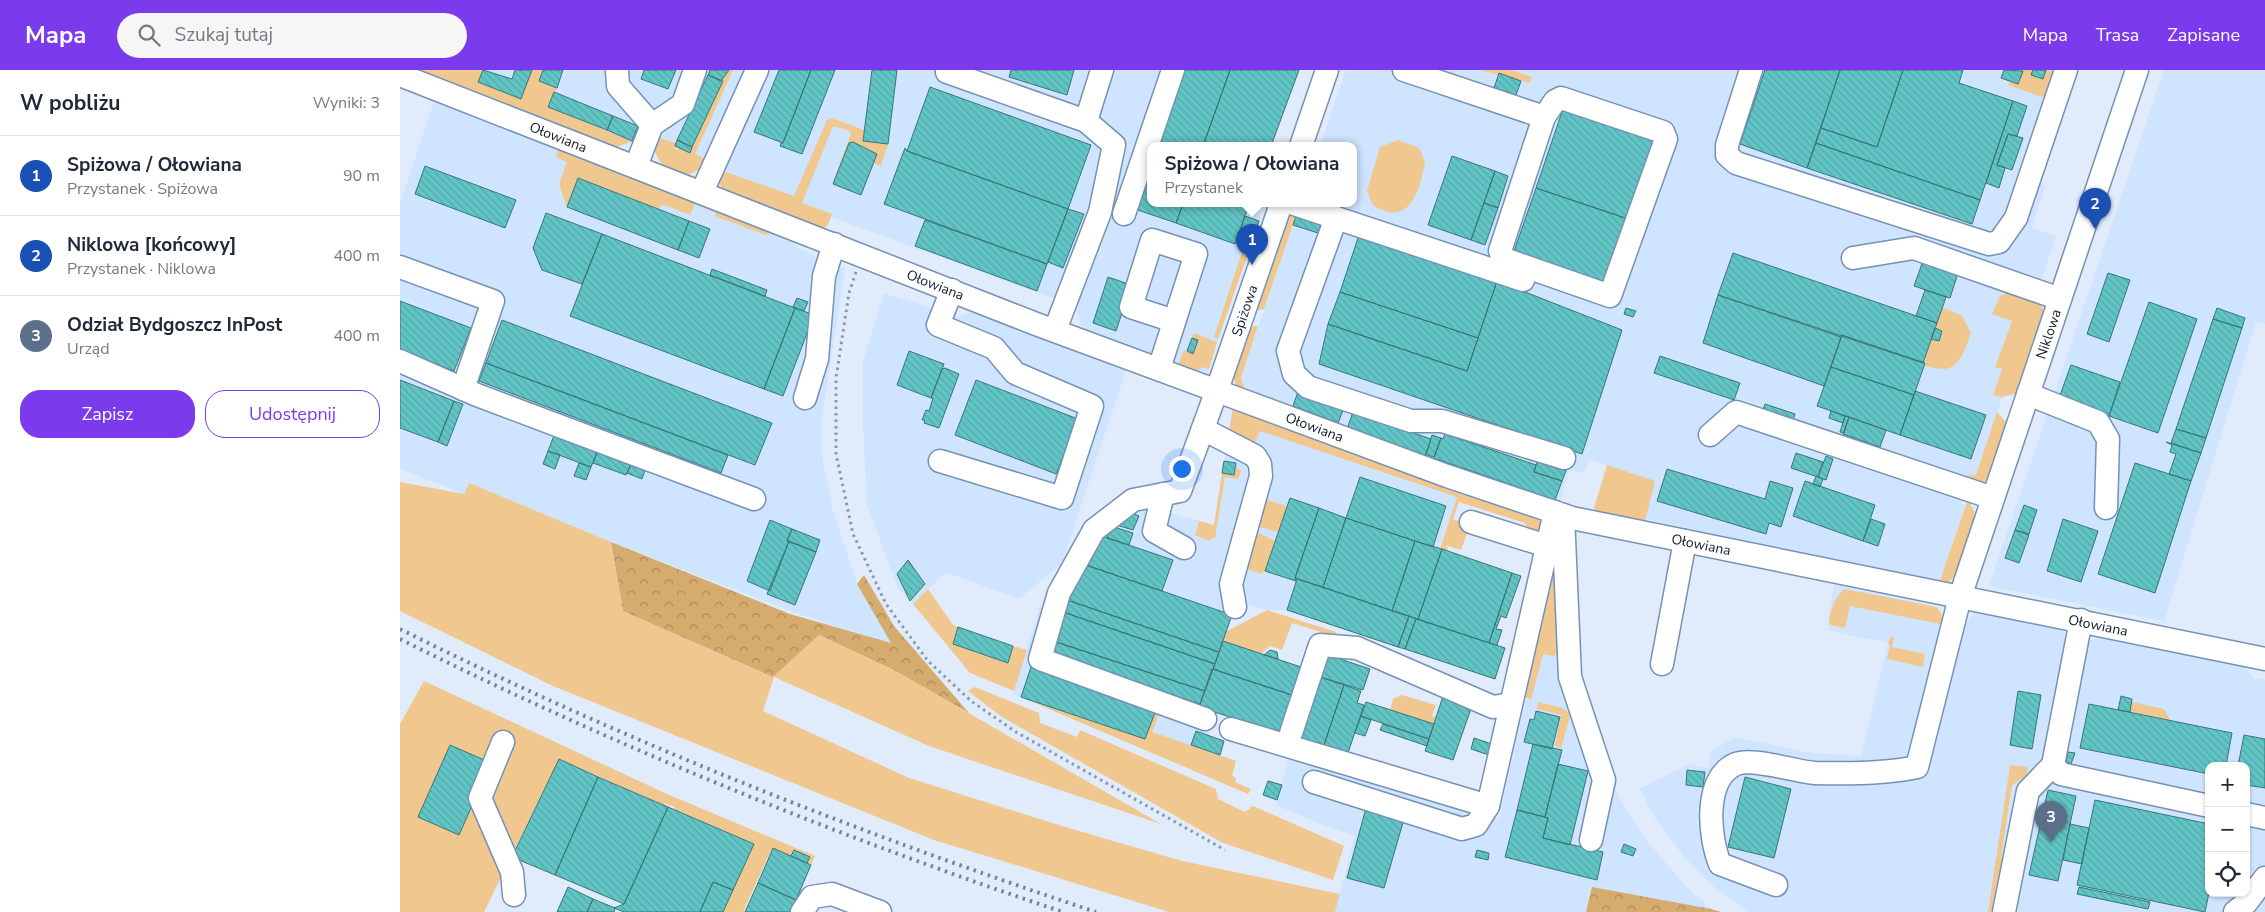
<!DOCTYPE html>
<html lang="pl">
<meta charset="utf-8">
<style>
:root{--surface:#fff;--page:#f6f6f7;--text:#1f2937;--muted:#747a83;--line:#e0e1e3;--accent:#7c3aed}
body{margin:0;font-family:"Nunito Sans",sans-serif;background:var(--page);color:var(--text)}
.controls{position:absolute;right:15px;bottom:15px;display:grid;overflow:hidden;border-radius:10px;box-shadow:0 1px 4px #0004}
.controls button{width:45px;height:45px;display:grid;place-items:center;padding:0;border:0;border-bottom:1px solid var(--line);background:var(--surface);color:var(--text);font:25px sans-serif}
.you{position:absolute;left:781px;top:398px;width:18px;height:18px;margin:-12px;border:4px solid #fff;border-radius:50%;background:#1a73e8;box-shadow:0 0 0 8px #1a73e833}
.badge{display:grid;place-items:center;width:32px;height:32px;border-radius:50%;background:var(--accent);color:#fff;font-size:16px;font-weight:700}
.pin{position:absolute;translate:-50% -41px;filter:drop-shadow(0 1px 2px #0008)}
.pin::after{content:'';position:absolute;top:26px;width:18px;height:15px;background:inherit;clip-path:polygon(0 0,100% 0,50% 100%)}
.popup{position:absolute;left:747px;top:72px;width:210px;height:65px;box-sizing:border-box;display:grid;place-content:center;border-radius:10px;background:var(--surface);filter:drop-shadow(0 1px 4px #0005);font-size:16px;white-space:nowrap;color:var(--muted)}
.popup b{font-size:19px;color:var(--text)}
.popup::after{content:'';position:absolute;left:50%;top:100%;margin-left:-10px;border:10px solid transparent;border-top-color:var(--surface)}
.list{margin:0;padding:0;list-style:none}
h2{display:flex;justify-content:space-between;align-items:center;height:65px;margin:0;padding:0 20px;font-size:21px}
h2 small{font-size:16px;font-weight:400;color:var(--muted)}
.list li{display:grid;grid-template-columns:32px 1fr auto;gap:15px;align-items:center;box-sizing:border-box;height:80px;padding:0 20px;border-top:1px solid var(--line)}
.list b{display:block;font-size:19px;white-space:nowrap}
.list p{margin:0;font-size:16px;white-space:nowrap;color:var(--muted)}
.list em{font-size:16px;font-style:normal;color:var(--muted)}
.actions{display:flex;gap:10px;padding:15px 20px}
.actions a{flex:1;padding:11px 0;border:1px solid var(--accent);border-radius:20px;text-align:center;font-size:18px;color:var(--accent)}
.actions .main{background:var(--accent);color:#fff}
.icon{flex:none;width:28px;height:28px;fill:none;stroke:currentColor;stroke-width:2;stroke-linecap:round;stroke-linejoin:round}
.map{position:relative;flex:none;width:1865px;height:842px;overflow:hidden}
header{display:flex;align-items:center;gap:30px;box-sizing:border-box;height:70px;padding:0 25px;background:var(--accent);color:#fff}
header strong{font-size:24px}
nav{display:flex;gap:28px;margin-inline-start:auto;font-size:18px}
.search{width:350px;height:45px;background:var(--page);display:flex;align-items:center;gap:12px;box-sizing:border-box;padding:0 18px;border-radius:28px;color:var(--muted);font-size:19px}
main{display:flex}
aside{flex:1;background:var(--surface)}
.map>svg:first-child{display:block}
</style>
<header>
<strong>Mapa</strong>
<div class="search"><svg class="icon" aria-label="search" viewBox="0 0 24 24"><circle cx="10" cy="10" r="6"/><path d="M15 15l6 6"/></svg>Szukaj tutaj</div>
<nav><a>Mapa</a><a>Trasa</a><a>Zapisane</a></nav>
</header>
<main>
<aside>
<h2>W pobliżu<small>Wyniki: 3</small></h2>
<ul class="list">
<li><span class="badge" style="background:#1a4fb4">1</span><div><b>Spiżowa / Ołowiana</b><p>Przystanek · Spiżowa</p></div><em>90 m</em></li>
<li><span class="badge" style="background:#1a4fb4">2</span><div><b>Niklowa [końcowy]</b><p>Przystanek · Niklowa</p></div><em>400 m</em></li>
<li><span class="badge" style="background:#5c6f8a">3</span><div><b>Odział Bydgoszcz InPost</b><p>Urząd</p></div><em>400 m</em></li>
</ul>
<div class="actions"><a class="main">Zapisz</a><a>Udostępnij</a></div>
</aside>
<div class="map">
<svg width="1865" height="842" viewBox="0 0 1865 842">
<defs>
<pattern id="forest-crowns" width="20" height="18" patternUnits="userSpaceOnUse" patternTransform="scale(1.25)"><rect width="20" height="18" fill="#d6ab6e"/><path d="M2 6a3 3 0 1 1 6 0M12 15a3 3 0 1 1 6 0" fill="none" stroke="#ac8a5a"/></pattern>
<pattern id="building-back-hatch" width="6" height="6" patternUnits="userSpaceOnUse" patternTransform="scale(1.25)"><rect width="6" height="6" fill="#62c5c5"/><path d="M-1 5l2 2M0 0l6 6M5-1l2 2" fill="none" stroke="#54a9a9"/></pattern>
</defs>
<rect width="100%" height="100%" fill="#e0ecfc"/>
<!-- built -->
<path fill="#cfe4ff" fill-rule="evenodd" d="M23,0h876l-28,76h-120v58h99l-2,7 13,5 -55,161 -31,-13 -1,-6 -20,-6 -4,2 -68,-26 -7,-22 -277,-101 -75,-13 -7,-19 -14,-5 -18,9 -20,-8 -12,-23 -14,-6 -26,9z
M946,0h731l-40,113 8,2 -13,43 24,8 -80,240h-14l-6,20 9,10 -27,80 -293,-67 10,-38 -66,-22 -5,14 -15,-3 -8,28 -5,5 -156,-53 -154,-58 -5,-14 59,-174h53v-58h-33z
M1764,0h101v254l-9,-2 -92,299 -175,-35z
M34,31l363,138v9l48,20 -24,157 1,32 11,54 24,73 35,60 -99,-32 -182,-70 -142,-59 -5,11 -64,-25v-265z
M484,223l75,24 13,-5 154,59 -64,192 -43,36 -73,-27 -33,32 -16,-17 -30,-83 -4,-79v-63z
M833,338l224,89 -52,152 -118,-39h-20l-24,-8 -11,13 -27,76 11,21 -7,24 -13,-4 -12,34 -171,-72 27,-88 23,5 39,-80 40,-26 72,20z
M1170,486l11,113 7,39 19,61 12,28 27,43 39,45 26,24 -118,-21 -7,24h-251l20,-76 -30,-10 -49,-21 14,-52 209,66 59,-262z
M1434,515l103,22 10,16 17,4 14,-20 48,15v2l35,4 6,15 -19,102 21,4 19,-107 12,-6 145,31 8,11 12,2v232h-516l-32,-22 -33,-33 -29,-39 -15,-29 49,-25 19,4 3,-16 24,-15 76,16 50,3 27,-113 -58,-12 -2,-8zM1809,696h37v127h-37z"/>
<!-- green -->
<path fill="#f0c78e" d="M17,0h66l-4,12 42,16 11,-28h11l-4,11 18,7 -9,19 84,34 -20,8z
M329,0h4l-38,84 11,5 -4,9 -18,9 -20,-8 -12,-23 7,-8 17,5 -1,6 3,1 1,-2 11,4 32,-72z
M1080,0h32l20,7 -2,6z
M1621,0h12l-2,5 11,4 4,-9 8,2 -9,26 -37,-13 2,-3 8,2 5,-13z
M432,48l32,12 -1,11 25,3 -7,22 -8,-3 4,-9 -24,-12 -4,1 -17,41 19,-50 -2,-3 -16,-5 -31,77 30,11 -4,11 -5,4 -100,-37 -7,-19 10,-1 68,24 33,-76z
M998,70l21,8 6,14c-5,29 -16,67 -52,43l-6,-14 13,-44z
M159,78l215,83 -9,4 -50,-19 1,-3 -21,-9 -5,11 -28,-11 -3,5 -81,-31 -11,29 -8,-23 8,-22 -11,-5z
M897,143l-33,96 -5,1 -3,-3 26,-89z
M838,167l14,5 -34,97 -4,-2 29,-88z
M1609,222l30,9 5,10 -25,82 -17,4 -9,-2 9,-26 -7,-2 17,-46 -20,-7 8,-18z
M1542,237l20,9 9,17c-10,27 -14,44 -47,32l-1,-2 8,-24 8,2 3,-10 -7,-3z
M854,256h4l-17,52 5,14 -8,-4 -5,-10 16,-49z
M794,263l23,9 -8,27 -8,-2 -3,5 -20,-7 6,-15 9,4 5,-13 -6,-3z
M833,338l225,85 74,21 11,5 1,11 -14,6 -5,-13 -66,-21 -6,17 14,5 1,7 -7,19 -16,-5 3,3 -1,3 -7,-2 17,-52 -197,-66 -6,13 -26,-8z
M1597,342l11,12c-7,19 -11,51 -28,62l-20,-3 2,-7 14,-1z
M1207,395l48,16 -11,44 -46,-10 -4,-7z
M836,397l5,4 -3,8 -13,-2 -10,61h-4l-1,3 -15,-6 4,-14 15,4 8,-52 12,2z
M0,412l64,12 5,-11 142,59 12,69 150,66 46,-42 75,35 267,154 -232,-78 -155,-69 -11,34 146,67 153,48 120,35 158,33 -5,18h-166l-235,-72 -381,-154 -153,-75z
M1568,429l6,12 1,10 -19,53 -7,8 -11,4z
M867,430l20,6 -9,26 -18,-5 -1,-3z
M859,463l16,8 -10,30 -4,3 -16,-6 11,-33z
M1154,476l4,11 -1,96 -3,3 -11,-2 -12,46 -11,-6z
M528,519l25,36 5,2 -5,17 54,19 6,-17 14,4 -13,41 -44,-18 -57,-69z
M1444,519l93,18 10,16 -6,1 -91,-18 -5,22 -15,-3c-3,-10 6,-29 14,-36z
M867,540l69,22 -2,4 -42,-13 -10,27 -12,-4 -9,8 -38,-13 4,-10z
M1491,566l3,2 -2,9 33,7 -2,13 -36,-8 3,-14 -2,-2z
M24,611l243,113 148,62 -5,11 -4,-2 3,-8 -15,-7 -4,8 -19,-8 -28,62h-20l30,-69 -79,-34 1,-2 -12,-4 5,4 -109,-48 -75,153h-84v-188z
M575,617l64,26 1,10 37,14 3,-7 136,59 2,10 27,13 8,-6 91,40 -11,34 -110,-37 -221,-126 -34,-26z
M1002,625l34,10 -4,11 4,1 -2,7 -44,-14 3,-11z
M621,627l124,42 11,-29 4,2 -8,20 84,29 -4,15 4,2 -1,4 16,7 -3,5z
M1138,632l24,6 7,5v7l-8,28 -6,-2 6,-31 -24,-6z
M1732,632l32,7 6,11 -40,-8z
M1610,695l18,2 -2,9 -14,9 -11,73 7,1 -10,53h-10z"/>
<!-- forest -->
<path fill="url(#forest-crowns)" d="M211,472l179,72 101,29 -34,-59 7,-9 30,51 75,87 -75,-43 -75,-35 -46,42 -150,-66z
M1192,817l119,22 10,3h-135z"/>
<!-- building -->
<path fill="url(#building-back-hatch)" stroke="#397575" d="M83,0l29,9 3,-9h17l-11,29 -43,-17z
M143,0h20l-6,18 -18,-7z
M244,0h32l-8,19 -27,-10z
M310,0h19l-8,11 -13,-6z
M379,0h32l-28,73 -29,-11z
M411,0h24l-33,84 -22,-8 1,-3h2z
M472,0h25l-9,74 -25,-3z
M611,0h63l-7,25 -58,-18z
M781,0h49l-27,76h-49z
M830,0h69l-28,76h-68z
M1365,0h75l-33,98 -67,-24z
M1440,0h63l-26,77 -56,-19z
M1503,0h60l-4,13 54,18 -33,99 -164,-57 5,-15 56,19z
M1604,0l19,1 -5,13 -17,-6z
M1633,0h13l-3,9 -12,-4z
M1099,3l22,8 -5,14 -22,-7z
M308,5l15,6 -31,66 -15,-7z
M530,17l161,58 -23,64 -161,-58z
M154,22l59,24 -6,14 -59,-23z
M1613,31l14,5 -10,30 -9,-2 -11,31 8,3 -6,20 -13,-5z
M1164,36l95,33 -28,81 -95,-32z
M213,46l25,10 -6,15 -25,-11z
M1608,64l15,4 -11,32 -15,-5z
M277,70l15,7 -2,6 -15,-7z
M453,72l24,12 -16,41 -28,-11 16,-41z
M1416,73l164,57 -8,24 -165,-56z
M505,78l2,3 161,58 -21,55 -163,-60z
M751,86v48h32l-7,19 -44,-15z
M1052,86l43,15 -24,69 -43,-15z
M25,96l91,34 -11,28 -90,-34z
M1095,101l13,5 -10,32 -14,-5z
M178,108l111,43 -11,29 -111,-43z
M1136,118l95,32 -24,70 -95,-33z
M1084,133l14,5 -13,37 -14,-5z
M783,134h66l-14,40 -59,-21z
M668,139l16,5 -21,54 -15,-6z
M146,143l56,21 -20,50 -40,-14 -9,-22z
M897,143l25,9 -4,11 -25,-8z
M845,146l14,5 -7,21 -14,-5z
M525,150l122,44 -10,27 -122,-45z
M289,151l21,8 -11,29 -21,-8z
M202,164l193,74 -31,81 -194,-73z
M959,165l138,46 -19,57 -138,-46z
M1333,183l204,70 -14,40 -205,-68z
M1524,188l35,12 -9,28 -36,-12z
M312,199l55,21 -2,6 -55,-21z
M1708,203l22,7 -21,62 -22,-8z
M708,207l23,8 -15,46 -23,-8z
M1097,211l125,49 -40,124 -263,-90 9,-40 139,47z
M1525,220l21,7 -9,26 -21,-7z
M940,222l138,46 -11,33 -139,-47z
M1318,225l123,42 -17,49 -121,-43z
M397,228l11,4 -4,9 -11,-4z
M0,231l71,27 -17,43 -54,-21z
M1749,232l48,17 -39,114 -49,-17z
M395,238l19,7 -31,81 -19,-7z
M1226,238l10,3 -3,6 -9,-3z
M1817,238l28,10 -3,10 -29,-9z
M1813,249l29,9 -36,110 -30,-9z
M102,250l270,103 -17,42 -269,-102z
M1535,258l7,3 -3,10 -8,-2z
M1442,265l83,28 -11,32 -83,-28z
M792,268l6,2 -5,14 -6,-3z
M509,281l35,13 -13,34 -34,-13z
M1260,286l80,27 -6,17 -80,-27z
M86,293l242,92 -7,18 -242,-92z
M1671,295l49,17 -11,34 -50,-18z
M1431,297l83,28 -14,40 -83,-29z
M545,298l14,6 -20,54 -15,-5 1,-3h-3l4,-10 3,1 4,-13h-2l11,-29z
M0,310l54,21 -16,41 -38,-14z
M576,310l102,39 -22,55 -101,-39z
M901,313l46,17 -9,23 -45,-17z
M1515,321l71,24 -15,44 -71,-24z
M54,331l9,3 -16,42 -9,-4z
M1365,334l30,10 -2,6 -30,-10z
M1431,341l14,5 -2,7 -14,-5z
M953,342l78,27 -6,17 -78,-27z
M1445,346l4,1 -5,16 -4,-1z
M1449,347l37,13 -6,17 -37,-13z
M1776,359l30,9 -5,15 -30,-10z
M155,363l43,17 -7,17 -43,-16z
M1045,364l91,31 -2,7 28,9 -7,19 -121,-42 7,-20 2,1z
M1032,365l9,3 -7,19 -8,-2z
M1766,372l35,11 -10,28 -22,-7 7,-20 -6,-2 2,-7z
M198,380l34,12 -6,13 -33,-12z
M148,381l12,4 -5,14 -12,-5z
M1396,383l27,9 -5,15 -27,-9z
M1426,386l7,3 -7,21 -8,-3z
M1138,388l29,10 -5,13 -28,-9z
M824,391l12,2 -2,12 -12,-2z
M232,392l14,5 -4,12 -15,-6z
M179,393l12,4 -5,13 -12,-4z
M1735,393l56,18 -36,112 -57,-19z
M1267,399l98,30 5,-18 23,7 -12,39 -12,-4 -3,11 -109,-33z
M1416,406l7,3 -3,8 -7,-3z
M960,407l86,29 -13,41 -87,-29z
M1405,411l70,24 -12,36 -70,-25z
M890,428l29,10 -24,70 1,3 -31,-10z
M1624,435l13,5 -8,24 -14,-4z
M919,438l27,10 -23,69 -28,-9z
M734,444l5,2 -6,14 -17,-5z
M946,448l69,23 -23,70 -69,-24z
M1471,449l14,5 -7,22 -15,-5z
M1663,449l35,12 -17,51 -34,-11z
M370,450l22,9 -5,12h2l-19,50 -23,-10z
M711,456l22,7 -4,12 -22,-7z
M392,459l28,11 -4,12 -29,-11z
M1615,460l14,5 -10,28 -14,-5z
M702,466l71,24 -11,31 -82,-28z
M389,471l27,11 -21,53 -28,-11z
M1015,471l27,8 -24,70 -26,-8z
M1042,479l70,24 -23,70 -71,-24z
M508,490l17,24 -15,17 -13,-27z
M680,493l152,52 -13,37 -152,-52z
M1112,503l9,3 -15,42 -5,-2 -5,13 6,1 -5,15 -8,-2z
M897,509l112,37 -11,31 -111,-37z
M667,530l152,52 -4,12 -152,-52z
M663,542l152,52 -10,27 -152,-50z
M1009,546l7,3 -11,30 -7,-2z
M1016,549l89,29 -10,31 -90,-30z
M558,557l55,19 -5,17 -55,-19z
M653,571l152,50 -5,13 -151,-51z
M823,571l84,28 -9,28 -85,-28z
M870,580l7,2 1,7 -14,-4z
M925,584l45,15 -7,21 -43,-13z
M631,597l125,43 -11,29 -124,-42z
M812,599l86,28 -13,38 -86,-28z
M920,607l24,8 -22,66 -24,-8z
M944,615l17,6 -4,12 7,2 -18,54 -24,-8z
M1618,621l23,4 -9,54 -22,-4z
M1043,626l29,10 -19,54 -28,-9z
M1721,626l11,3 -2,13 -12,-2z
M966,632l68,22 -5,15 -68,-23z
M1689,634l143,29 -6,33h-17v8l-129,-26z
M1136,641l24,6 -8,32 -28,-7 6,-23 4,1z
M961,646l10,4 -6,16 -10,-3z
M983,654l46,15 -2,7 -47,-16z
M796,661l28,10 -4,14 -29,-10z
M1844,665l21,4v49l-19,-3v-19h-8z
M1074,668l18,6 -3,11 -18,-6z
M1133,674l29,6 -17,67 -28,-7z
M50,675l41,18 -32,72 -41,-18z
M1668,682l7,1 -4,11 -5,-3z
M159,689l39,18 -43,98 -43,-18z
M1158,694l30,7 -18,74 -27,-7 5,-20 -3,-1z
M1287,700l18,2 -2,15 -17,-2z
M198,707l70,30 -44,97 -69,-29z
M1345,707l46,12 -17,69 -46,-11z
M868,711l14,4 -5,15 -14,-5z
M1648,720l28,6 -18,85 -29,-6z
M1695,730l114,24v69l-4,19 -128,-27z
M268,737l86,37 -21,46 -20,-8 -13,30h-76l-10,-4 10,-4z
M966,738l38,11 -20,69 -37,-10z
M1117,740l31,8 -5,20 60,14 -6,28 -92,-23z
M1670,754l19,4 -7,36 -19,-4z
M1224,774l12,5 -3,7 -12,-4z
M373,778l38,17 -15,35 -38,-17z
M394,780l16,7 -3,6 -16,-7z
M1077,780l12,3 -1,7 -13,-3z
M313,812l20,8 -10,22h-23z
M358,813l38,17 -5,12h-46z
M168,817l25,12 -6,13h-30z
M1679,817l71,15 -2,7 -71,-15z
M193,829l22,9 -1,4h-27z"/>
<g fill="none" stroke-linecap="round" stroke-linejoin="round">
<defs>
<g id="minor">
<path d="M217,0l1,16 34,39"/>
<path d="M548,0l-1,2 139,49 28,24 -14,67 -45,118"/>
<path d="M1004,0l140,47"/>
<path d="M1351,0l-24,75v10l9,8 253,81 10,-2 17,-24 50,-148"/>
<path id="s1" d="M0,5l636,249 411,152 125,42 693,141"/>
<path d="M1161,28l102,34 3,7 -56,157 -106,-37 -4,-8 44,-134 11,-16z"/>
<path d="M686,51l16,-51"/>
<path d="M901,76l26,-76"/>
<path d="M236,96l16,-41 31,-21 12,-34"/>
<path d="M302,122l55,-122"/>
<path d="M894,134l229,76"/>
<path d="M724,144l49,-144"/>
<path d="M936,148l-48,133 6,23 14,13 103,34h31l122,37"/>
<path d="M1453,188l61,-10 146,51"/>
<path d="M0,197l93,34 -30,88"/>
<path d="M0,291l77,34 277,104"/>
<path d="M759,299l37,-115 -44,-14 -21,67 43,14"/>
<path d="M1628,324l70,28 10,17 -2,69"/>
<path d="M405,328l12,-39 7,-83 10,-32"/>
<path d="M803,359l52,27 5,8 1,12 -30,108 4,23"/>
<path d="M1310,365l26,-23 257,86"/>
<path d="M540,391l122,37 30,-92 -77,-33 -21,-25 -56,-23 14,-35"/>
<path d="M763,424l-9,37 30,17"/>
<path d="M1163,445l7,162 34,103 -13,60"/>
<path d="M1071,452l76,24"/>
<path d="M1262,594l23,-123"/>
<path id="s2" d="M805,649l-165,-60 19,-66 35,-63 39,-30 47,-9 37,-101 64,-186"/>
<path d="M831,659l257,77 67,-294"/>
<path d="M891,663l29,-88 37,3 136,59 18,-3"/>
<path d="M103,672l-23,56 32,74 2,23"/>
<path d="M1653,695l8,9 148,32"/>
<path d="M914,712l148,47 14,-4 12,-19"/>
<path d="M1846,744l19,4"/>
<path id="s3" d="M1376,815l-56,-21c-11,-27 -17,-86 16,-100 17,-7 60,8 79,9 34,1 69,1 102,-6l43,-170 177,-527"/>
<path d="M402,842l10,-15 20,-3 48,18"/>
<path d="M1604,842l24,-121 25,-26 28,-145"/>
<path d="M1835,842l11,-9 19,-25"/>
</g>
</defs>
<!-- minor casing -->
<use href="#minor" stroke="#7591b5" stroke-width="25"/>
<!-- path -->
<path stroke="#8c98a7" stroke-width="3" stroke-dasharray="2.5 4" stroke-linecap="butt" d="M456,202l-7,21 -13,85v76l17,80 33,70 42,57 43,40 45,31 209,118"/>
<!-- minor -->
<use href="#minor" stroke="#fff" stroke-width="22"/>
<!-- rail -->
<path stroke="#788493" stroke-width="4" stroke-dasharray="2.5 5" stroke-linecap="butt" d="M0,559c224,112 458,204 696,283
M0,569c214,107 436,197 663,273"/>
</g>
<g text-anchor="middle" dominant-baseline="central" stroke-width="4" stroke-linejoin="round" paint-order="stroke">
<!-- street labels -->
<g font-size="14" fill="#101b29" stroke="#fff">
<text stroke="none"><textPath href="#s1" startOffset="170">Ołowiana</textPath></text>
<text stroke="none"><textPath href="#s1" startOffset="575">Ołowiana</textPath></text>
<text stroke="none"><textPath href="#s2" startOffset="605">Spiżowa</textPath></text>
<text stroke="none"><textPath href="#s3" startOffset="805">Niklowa</textPath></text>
<text stroke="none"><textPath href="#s1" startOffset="980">Ołowiana</textPath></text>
<text stroke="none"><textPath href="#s1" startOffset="1385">Ołowiana</textPath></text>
<text stroke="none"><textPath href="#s1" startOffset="1790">Ołowiana</textPath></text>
</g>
</g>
</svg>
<div class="controls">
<button>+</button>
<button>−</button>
<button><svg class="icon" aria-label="locate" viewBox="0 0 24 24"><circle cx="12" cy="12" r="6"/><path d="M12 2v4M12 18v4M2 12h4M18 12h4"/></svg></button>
</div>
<div class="you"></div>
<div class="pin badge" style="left:852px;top:195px;background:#1a4fb4">1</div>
<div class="popup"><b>Spiżowa / Ołowiana</b>Przystanek</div>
<div class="pin badge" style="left:1695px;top:159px;background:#1a4fb4">2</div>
<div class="pin badge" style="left:1651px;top:772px;background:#5c6f8a">3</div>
</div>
</main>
